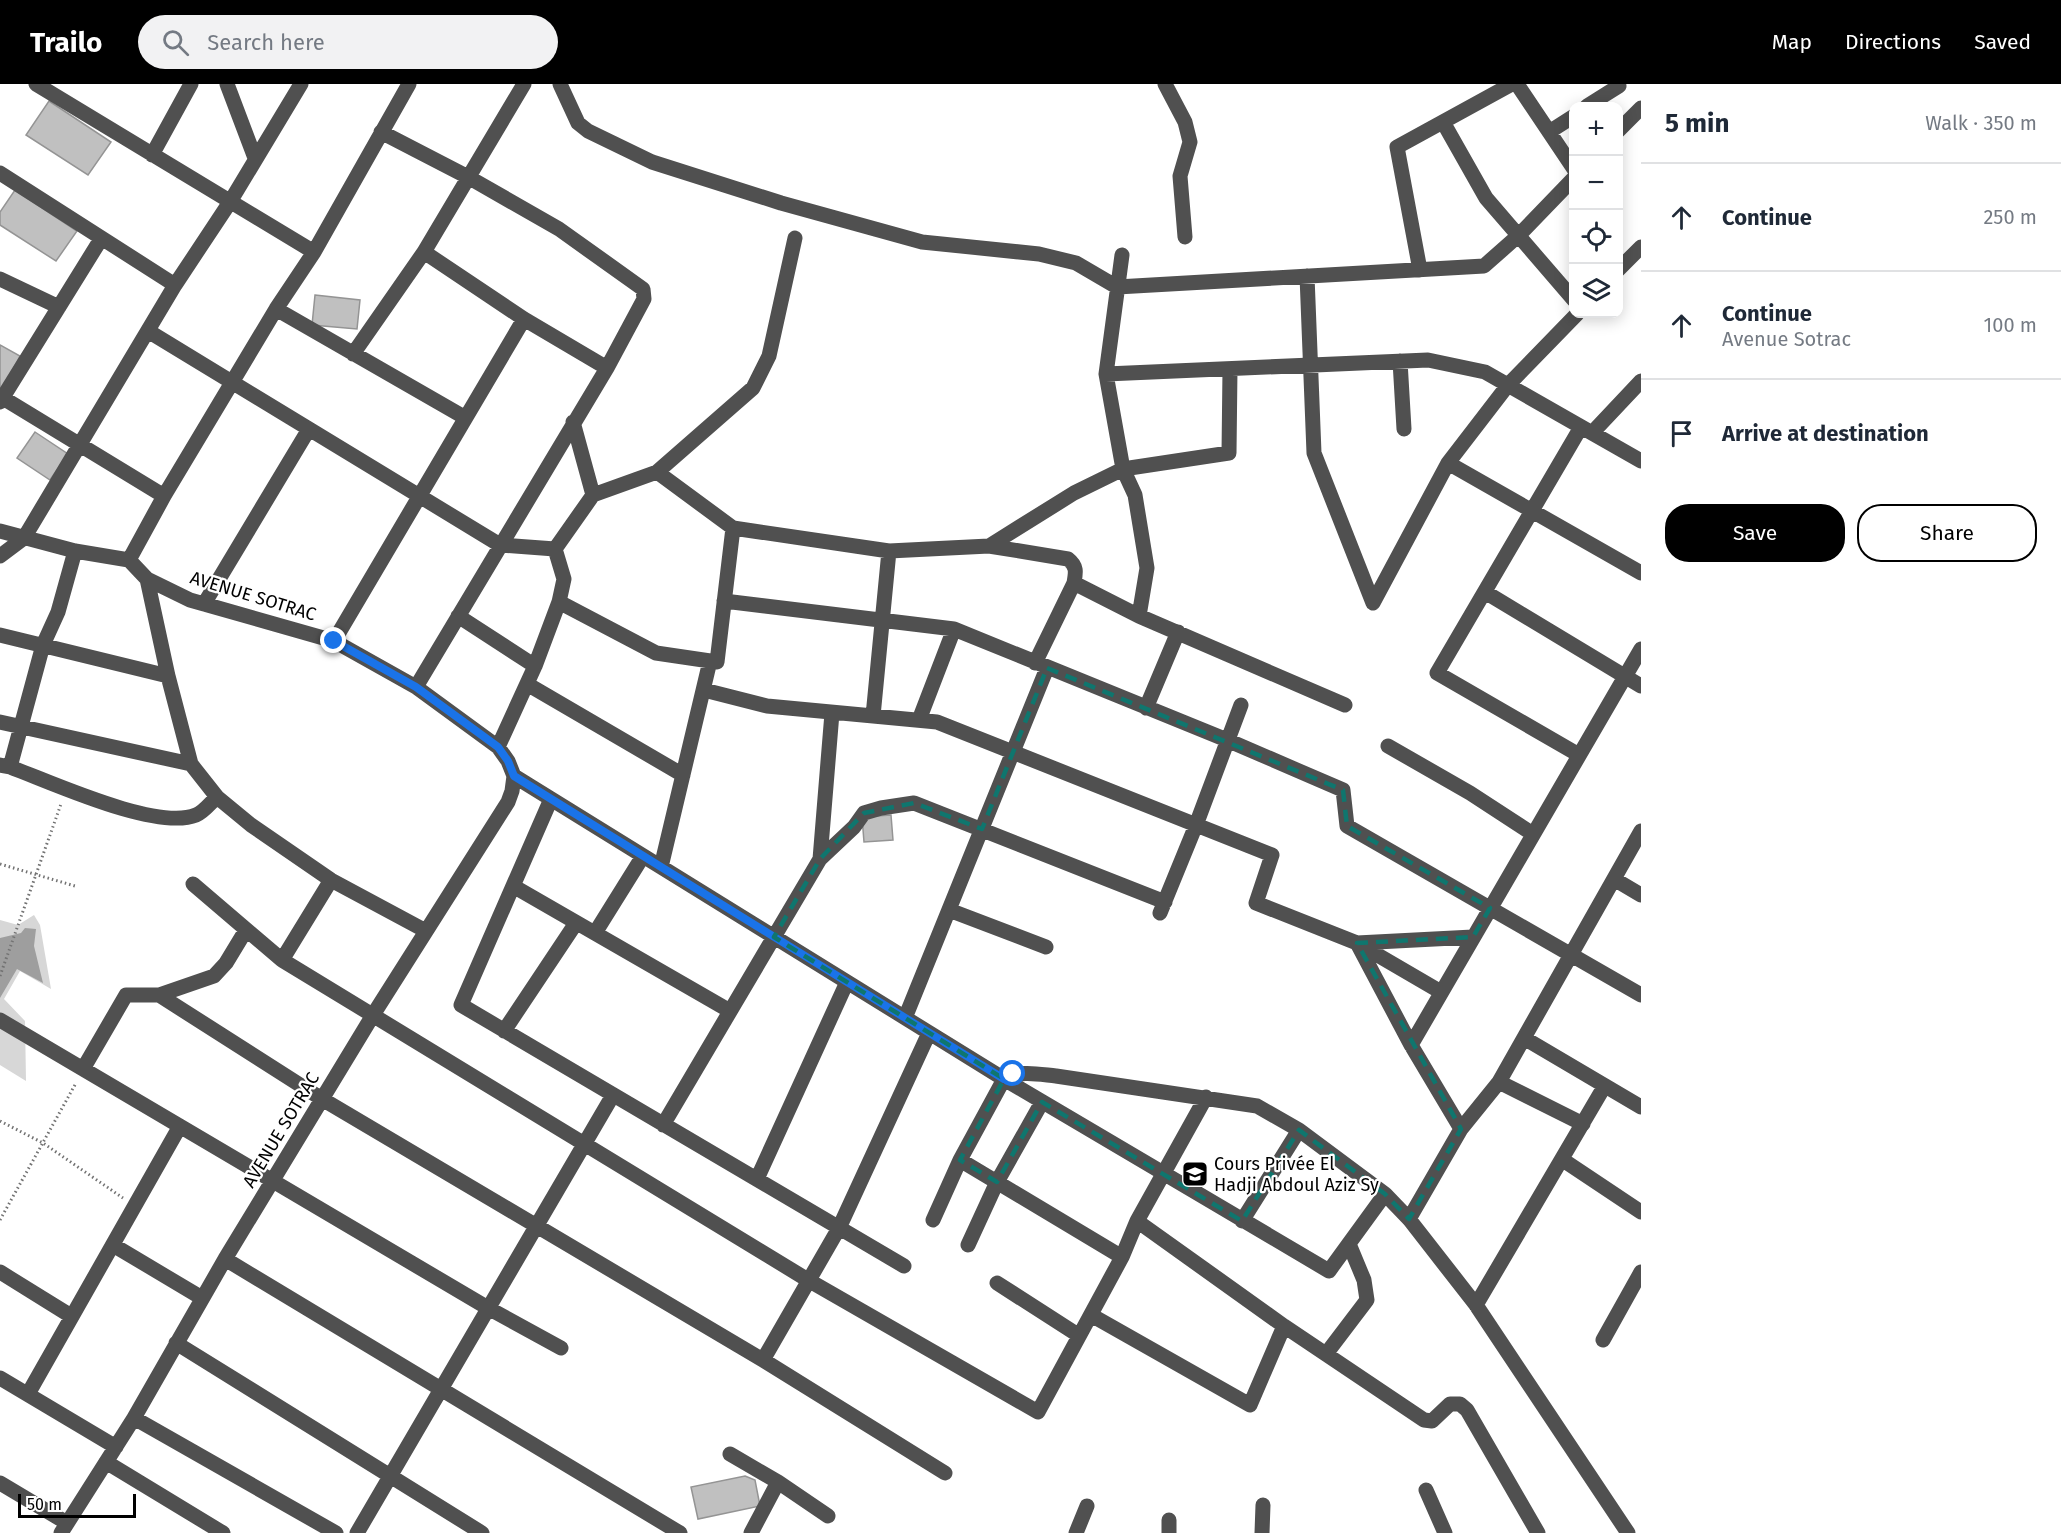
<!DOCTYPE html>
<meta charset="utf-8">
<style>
:root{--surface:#fff;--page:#f2f2f3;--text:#1f2937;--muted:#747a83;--line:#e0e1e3;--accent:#000}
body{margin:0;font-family:"Fira Sans",sans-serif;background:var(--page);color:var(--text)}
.controls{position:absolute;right:18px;top:18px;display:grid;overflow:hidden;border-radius:12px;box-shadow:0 3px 15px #0003}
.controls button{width:54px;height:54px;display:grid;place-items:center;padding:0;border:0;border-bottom:2px solid var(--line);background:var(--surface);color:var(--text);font:30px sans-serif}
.scale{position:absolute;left:18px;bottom:15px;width:118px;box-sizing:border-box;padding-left:6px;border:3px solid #000;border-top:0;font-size:16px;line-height:21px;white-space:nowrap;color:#000;-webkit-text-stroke:4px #fff;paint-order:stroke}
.stop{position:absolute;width:18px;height:18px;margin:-14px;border:4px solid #1a73e8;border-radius:50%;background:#fff}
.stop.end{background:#1a73e8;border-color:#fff;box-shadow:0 2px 6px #0008}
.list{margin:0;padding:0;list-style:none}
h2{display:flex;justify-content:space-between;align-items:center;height:78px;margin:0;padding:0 24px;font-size:26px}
h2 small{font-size:20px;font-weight:400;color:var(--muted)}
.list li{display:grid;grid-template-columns:39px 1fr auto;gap:18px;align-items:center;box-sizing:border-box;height:108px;padding:0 24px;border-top:2px solid var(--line)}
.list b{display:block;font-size:22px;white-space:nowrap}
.list p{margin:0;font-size:20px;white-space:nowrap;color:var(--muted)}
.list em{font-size:20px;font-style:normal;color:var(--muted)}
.actions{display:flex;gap:12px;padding:18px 24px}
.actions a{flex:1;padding:14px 0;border:2px solid var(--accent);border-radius:24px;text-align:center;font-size:21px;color:var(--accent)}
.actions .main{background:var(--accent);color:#fff}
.icon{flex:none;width:33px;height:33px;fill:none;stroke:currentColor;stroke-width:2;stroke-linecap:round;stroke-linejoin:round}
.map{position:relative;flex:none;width:1641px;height:1449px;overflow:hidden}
header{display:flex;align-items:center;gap:36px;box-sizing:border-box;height:84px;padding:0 30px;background:var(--accent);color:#fff}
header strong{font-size:28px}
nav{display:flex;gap:33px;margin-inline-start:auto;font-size:21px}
.search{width:420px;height:54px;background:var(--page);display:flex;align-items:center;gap:15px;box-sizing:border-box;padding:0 21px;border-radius:33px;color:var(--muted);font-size:22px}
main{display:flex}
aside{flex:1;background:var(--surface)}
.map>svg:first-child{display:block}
</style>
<header>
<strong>Trailo</strong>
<div class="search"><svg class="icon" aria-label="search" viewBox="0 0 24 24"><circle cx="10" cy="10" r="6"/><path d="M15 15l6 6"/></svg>Search here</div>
<nav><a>Map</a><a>Directions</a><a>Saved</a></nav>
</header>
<main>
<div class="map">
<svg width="1641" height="1449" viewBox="0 0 1641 1449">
<rect width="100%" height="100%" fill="#fff"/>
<!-- green -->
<path fill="#d7d7d7" d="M34,831l6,10 11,64 -31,-18 -16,28 21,22 1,60 -26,-16v-145l18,5z"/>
<!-- water -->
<path fill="#9e9e9e" d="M25,844l11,1 -2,17 9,37 -26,-14 -17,29v-60l21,-5z"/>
<!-- building -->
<path fill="#c0c0c0" stroke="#949494" stroke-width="1.5" d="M49,17l62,41 -23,33 -62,-40z
M15,106l62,41 -21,30 -56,-36v-13z
M315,211l45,5 -3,29 -45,-4z
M0,261l20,11 -18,34 -2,-1z
M35,348l33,22 -18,26 -33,-22z
M891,731l2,25 -29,2 -2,-25z
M745,1392l10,4 5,26 -62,13 -7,-32z"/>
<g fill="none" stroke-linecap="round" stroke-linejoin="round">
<!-- path -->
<path stroke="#727272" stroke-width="3" stroke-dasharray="1.5 3" stroke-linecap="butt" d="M0,780l75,22
M0,892l61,-172
M0,1037l43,22 80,55
M0,1136l76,-137"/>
<!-- minor -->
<path stroke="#505050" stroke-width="15" d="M36,0l278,168
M227,0l28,74
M560,0l18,39 10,8 64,31 129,41 141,39 117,12 37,9 41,24 367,-21 35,-31 55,-57
M1165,0l20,38 5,20 -10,34 5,61
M1517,0l57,85
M1587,22l32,-20
M1443,38l43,76 88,102
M1618,47l23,-23
M381,48l87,45 91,52 84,60 1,10 -37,69 -191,319
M1549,48l25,-16
M152,71l39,-71
M0,89l175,112
M424,168l100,67 83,49
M1122,171l-16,119 17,95 12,26 12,73 -8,48
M1420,186l-23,-123 115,-63
M1618,186l23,-23
M1307,192l7,177 59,150
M0,195l59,28
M276,225l188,108
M148,247l352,214 55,4
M353,270l71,-102 100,-168
M1400,277l4,68
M1106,290l322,-14 57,12 156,89
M3,314l161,98
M0,318l101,-163
M573,338l20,73
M1592,349l49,-52
M1448,379l193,110
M657,388l76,56 156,23 100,-5 79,13c9,7 8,13 6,24l-39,80
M0,447l75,20 54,9 18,19 21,97 23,88 26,33 34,28 80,55 95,51
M989,462l85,-53 49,-24 106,-16 1,-84
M555,465l38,-54 64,-23 96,-84 16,-32 26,-118
M0,472l24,-18 151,-253 55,-83 71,-118
M129,476l35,-64 112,-187 38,-57 95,-168
M1074,499l65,33 206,89
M1485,508l156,94
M724,517l230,28 273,111 116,50 4,36 294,169
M559,518l97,51 61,9 16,-134
M1373,519l75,-140 60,-78 69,-71
M204,520l105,-175
M458,532l77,50
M0,551l168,41
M334,557l190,-322
M527,600l156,91
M704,606l63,16 170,16 335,133 -16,48 101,40 84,49
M1146,624l32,-76
M873,632l16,-165
M919,636l35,-91
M0,638l191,42
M1388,662l82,47 63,41
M498,663l37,-81 24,-64 5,-23 -9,-30
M1579,671l-142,-82 144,-246
M0,681l10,2c41,15 146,64 186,48 8,-3 15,-13 21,-18
M10,683l33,-122 15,-33 17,-61
M514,692l490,303 325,192 56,-77
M551,715l-90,206 443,261
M820,775l12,-146
M661,783l49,-206
M1614,795l27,16
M193,800l89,76 526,320 230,132 84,-155 15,-36 69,-124
M513,802l217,125
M949,826l97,37
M1160,829l36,-88 45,-120
M595,849l48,-77
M1357,859l54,102 50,84
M1357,859l116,-6
M282,876l49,-80
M159,911l55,-19 12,-13 20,-33
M905,934l142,-350
M0,936l488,288 73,40
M504,947l72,-108
M1524,954l117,69
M1411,961l230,-396
M83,985l43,-74h33l163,104 441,261 182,113
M1499,998l84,42
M663,1041l157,-266 34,-32 10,-14 17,-5 33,-5 251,99
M960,1076l162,97
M1563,1076l78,52
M757,1095l90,-197
M1409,1135l52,-90 38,-47 142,-251
M933,1136l27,-60 44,-81c17,-9 33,-5 52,-3l201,30 42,24 86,64 24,25 67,86 152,228
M1137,1137l147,105 140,94 8,1 18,-17h10l7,6 71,123
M1242,1137l57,-91
M113,1161l89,53
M968,1161l29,-63 45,-80
M225,1175l455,274
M0,1188l71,44
M997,1199l81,52
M1476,1221l128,-218
M1091,1231l159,90 34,-79
M1603,1256l38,-68
M176,1259l306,190
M1326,1270l41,-54 -3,-20 -15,-36
M763,1276l76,-132 90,-195
M0,1294l116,69
M28,1310l152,-268
M134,1334l202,115
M730,1370l48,28 50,34
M106,1378l117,71
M0,1399l67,40
M1426,1406l19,43
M1169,1436v13
M61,1449l73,-115 91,-159 148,-244 135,-213 4,-11 2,-15 -6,-15 -10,-14 -82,-60 -82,-46 -144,-41 -43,-21
M357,1449l256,-438
M751,1449l27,-51
M1076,1449l11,-27
M1262,1449l1,-28"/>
</g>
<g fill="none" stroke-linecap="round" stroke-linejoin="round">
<!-- route -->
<path stroke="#1a73e8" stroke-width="8" d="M334,557l82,46 82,60 10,14 6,15 490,303 9,-5"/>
</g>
<!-- marked area -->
<path fill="none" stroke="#0f766e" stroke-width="4.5" stroke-dasharray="12 8" stroke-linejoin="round" d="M1047,584l296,122 4,36 143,82 -17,29 -116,6 104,186 -52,90 -24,-25 -86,-64 -57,91 -200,-119 -45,80 -37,-22 44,-81 -230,-142 46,-78 44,-46 50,-10 68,26z"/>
<!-- icons -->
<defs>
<symbol id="school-square" viewBox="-11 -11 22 22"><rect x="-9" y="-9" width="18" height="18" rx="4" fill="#000" stroke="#fff"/><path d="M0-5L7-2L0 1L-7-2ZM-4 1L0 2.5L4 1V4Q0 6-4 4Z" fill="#fff"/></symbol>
</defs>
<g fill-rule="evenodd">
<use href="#school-square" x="1180" y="1075" width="30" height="30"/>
</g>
<g text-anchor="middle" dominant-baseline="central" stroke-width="4.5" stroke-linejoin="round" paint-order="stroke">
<!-- street labels -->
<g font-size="18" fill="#000" stroke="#fff">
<text transform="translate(253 512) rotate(17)">AVENUE SOTRAC</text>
<text transform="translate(281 1046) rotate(-59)">AVENUE SOTRAC</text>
</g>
<!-- poi labels -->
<g font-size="18" fill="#000" stroke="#fff" text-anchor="start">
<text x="1214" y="1080">Cours Privée El<tspan x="1214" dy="21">Hadji Abdoul Aziz Sy</tspan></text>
</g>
</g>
</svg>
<div class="controls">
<button>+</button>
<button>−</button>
<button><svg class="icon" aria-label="locate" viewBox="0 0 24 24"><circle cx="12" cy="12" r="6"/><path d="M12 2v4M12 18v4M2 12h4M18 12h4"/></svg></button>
<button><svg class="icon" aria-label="layers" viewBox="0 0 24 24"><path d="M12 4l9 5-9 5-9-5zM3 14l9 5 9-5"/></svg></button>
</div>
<div class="scale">50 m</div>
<div class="stop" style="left:1013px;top:990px"></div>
<div class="stop end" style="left:334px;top:557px"></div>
</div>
<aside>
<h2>5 min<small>Walk · 350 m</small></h2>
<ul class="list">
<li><svg class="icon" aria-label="ahead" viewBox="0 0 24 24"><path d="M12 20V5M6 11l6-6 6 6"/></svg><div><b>Continue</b></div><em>250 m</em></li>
<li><svg class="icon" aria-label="ahead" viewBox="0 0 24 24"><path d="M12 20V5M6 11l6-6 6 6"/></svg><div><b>Continue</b><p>Avenue Sotrac</p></div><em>100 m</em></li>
<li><svg class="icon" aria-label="arrive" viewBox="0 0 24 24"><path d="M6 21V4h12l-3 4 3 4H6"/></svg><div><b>Arrive at destination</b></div></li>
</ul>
<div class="actions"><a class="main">Save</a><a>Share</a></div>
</aside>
</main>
